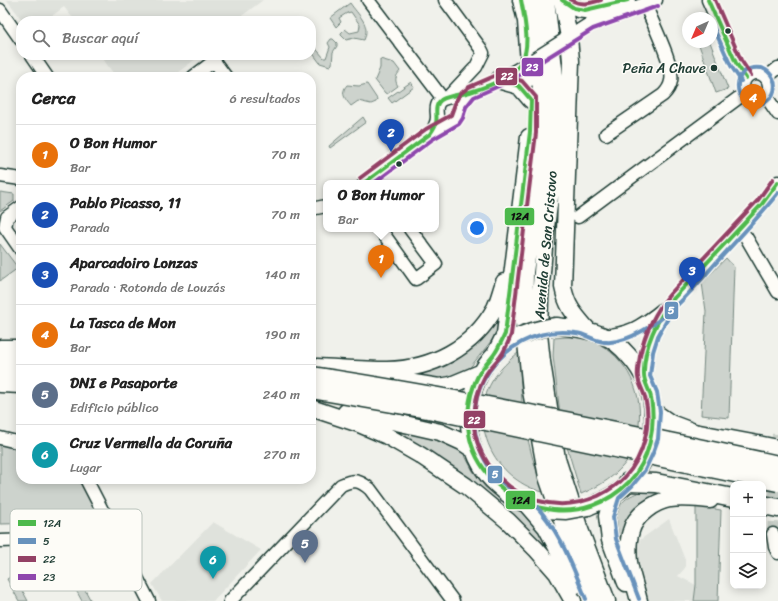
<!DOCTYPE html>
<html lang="es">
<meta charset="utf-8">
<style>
:root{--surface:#fff;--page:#f6f6f6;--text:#222;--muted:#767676;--line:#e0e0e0;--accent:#d93025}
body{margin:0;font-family:Sriracha,sans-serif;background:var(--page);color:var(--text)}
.controls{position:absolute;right:12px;bottom:12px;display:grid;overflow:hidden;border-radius:8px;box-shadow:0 2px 10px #0003}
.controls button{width:36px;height:36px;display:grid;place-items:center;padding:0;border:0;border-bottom:1px solid var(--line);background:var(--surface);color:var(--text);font:20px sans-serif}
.compass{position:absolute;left:682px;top:12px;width:36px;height:36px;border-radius:50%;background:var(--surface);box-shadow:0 2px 10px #0003;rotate:224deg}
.you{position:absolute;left:477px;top:228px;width:14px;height:14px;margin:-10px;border:3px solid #fff;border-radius:50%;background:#1a73e8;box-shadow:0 0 0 6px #1a73e833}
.badge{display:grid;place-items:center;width:26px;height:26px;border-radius:50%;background:var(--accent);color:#fff;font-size:13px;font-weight:700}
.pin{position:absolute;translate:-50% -33px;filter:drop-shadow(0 1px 2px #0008)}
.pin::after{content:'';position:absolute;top:21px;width:14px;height:12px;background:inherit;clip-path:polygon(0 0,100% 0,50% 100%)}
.popup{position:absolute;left:323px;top:180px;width:116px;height:52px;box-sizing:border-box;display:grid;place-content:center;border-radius:8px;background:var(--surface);filter:drop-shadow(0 1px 3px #0005);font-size:13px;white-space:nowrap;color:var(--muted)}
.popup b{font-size:15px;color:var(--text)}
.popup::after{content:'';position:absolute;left:50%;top:100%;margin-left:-8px;border:8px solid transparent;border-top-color:var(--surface)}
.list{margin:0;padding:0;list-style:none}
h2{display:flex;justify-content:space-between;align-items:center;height:52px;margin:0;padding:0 16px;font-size:17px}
h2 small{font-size:13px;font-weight:400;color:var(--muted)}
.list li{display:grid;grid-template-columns:26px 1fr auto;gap:12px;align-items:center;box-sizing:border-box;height:60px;padding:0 16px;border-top:1px solid var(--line)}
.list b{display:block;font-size:15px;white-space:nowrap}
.list p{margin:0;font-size:13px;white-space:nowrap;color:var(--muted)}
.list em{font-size:13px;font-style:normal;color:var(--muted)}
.icon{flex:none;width:22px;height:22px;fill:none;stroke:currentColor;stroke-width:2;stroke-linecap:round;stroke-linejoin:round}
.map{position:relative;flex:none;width:778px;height:601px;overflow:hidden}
.search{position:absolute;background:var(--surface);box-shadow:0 2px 10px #0003;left:16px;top:16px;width:300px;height:44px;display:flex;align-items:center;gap:10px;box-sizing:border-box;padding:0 14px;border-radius:16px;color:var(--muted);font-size:15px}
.panel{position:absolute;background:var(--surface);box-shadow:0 2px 10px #0003;left:16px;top:72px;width:300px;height:412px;border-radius:16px}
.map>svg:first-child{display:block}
</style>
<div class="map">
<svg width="778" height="601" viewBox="0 0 778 601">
<rect width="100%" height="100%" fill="#f0f1eb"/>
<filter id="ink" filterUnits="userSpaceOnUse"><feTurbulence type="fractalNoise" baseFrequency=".025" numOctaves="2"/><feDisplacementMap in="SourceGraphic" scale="8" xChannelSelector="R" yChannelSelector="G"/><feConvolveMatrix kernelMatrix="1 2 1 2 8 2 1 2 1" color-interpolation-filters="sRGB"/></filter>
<g filter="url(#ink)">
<!-- built -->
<path fill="#dfe2dc" d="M7,0h256l-28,21h-160l-11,-14 -19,14h-22z
M100,55h101l-28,21 1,1h-58z
M669,519l16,41v8l-7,8 18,9 -2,16h-46l-12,-44 1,-8 3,-9z
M213,522l48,28 -48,51h-51l-10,-17z"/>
<!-- green -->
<path fill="#cdd3cd" stroke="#768880" d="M350,3c8,12 21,21 14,37l-10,-2 -8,2 -5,-5v-2l4,-4 5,4 9,-2 1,-6 -9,-13 -4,1 -8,5 2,4 -5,5 -6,-9z
M331,39h2l4,4v3l-4,6 -1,12 -2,2 -10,-3 -9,-12v-8l13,15h2l4,-11 -2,-4z
M698,42h12l18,47 -12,4z
M380,59l14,4 6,8c-4,5 -6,9 -2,15l-11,8 -2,-1 -10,-13 5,-12z
M411,82l3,5 -22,16 -4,-5z
M367,84l10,15 -1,3 -5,2 -13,-3 -7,5c-6,-7 -11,-13 -4,-21l12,1z
M363,117l3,5 -36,26 -1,-2z
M0,192l14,2v7l-14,10z
M0,244l18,24 -18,13z
M726,258l8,9 -5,151 -28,-3 5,-104 -4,-28z
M500,306l5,9 -9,20 -28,35 -22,10 -56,-6 29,-5z
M566,337c11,0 23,1 33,7 33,18 48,59 37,94 -2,7 -4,15 -7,20 -12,18 -29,28 -48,36l-19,-64 -9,-74 1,-18z
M519,352l4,67 9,37 11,36c-43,-11 -71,-57 -56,-100 6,-17 19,-29 32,-40z
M362,420l75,16 26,16 10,19 12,16 16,13 29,17 19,25 4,16z
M0,444l21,5v30h58l17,32v7l-7,4 -89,2z
M644,491h20l1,5 -42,54c-3,-5 -7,-10 -8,-14 -1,-5 0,-11 0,-16 3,-18 13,-25 29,-29z
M696,506l25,4 -3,91h-24l2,-16z
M14,575l14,26h-9l-12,-22z
M78,577l13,24h-9l-11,-20z"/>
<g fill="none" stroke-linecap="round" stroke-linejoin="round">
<!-- minor-tunnel -->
<path stroke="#c6cdc6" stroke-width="12" stroke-dasharray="12 6" stroke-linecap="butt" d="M777,455l1,-21
M773,534l3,-58"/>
<defs>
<path id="minor" d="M368,0l75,99
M445,0l36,49 2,4 -7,14 -29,31
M708,0l28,63 10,15
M0,10l21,30
M606,18l50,-18
M564,40l50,-32
M32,55l15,22
M743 86a13 13 0 1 1 26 0a13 13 0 1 1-26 0Z
M193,77l21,-16 12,16
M766,78l12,-10
M765,95l13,19
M430,134c4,-6 7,-10 7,-17 0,-6 -2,-10 2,-15 4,-5 25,-7 32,-10 22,-7 43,-20 63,-33
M606,134l57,-39c4,-4 7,-8 8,-14 4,-15 -20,-61 -26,-77
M0,176l21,3
M364,183l66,-49 25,-15c4,-4 3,-8 5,-13 2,-6 7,-10 11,-14
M21,207l-14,10 -2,10 16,23
M311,209l15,-3
M578,217l167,-124
M380,229l36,50 20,-15 -26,-35
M739,230l7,7 32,55
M605,336c11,-2 24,-3 34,-10 33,-19 58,-52 84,-79 17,-18 44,-44 55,-65
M644,377c3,-25 7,-43 20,-65
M0,438l21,5
M86,479l63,122
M773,534l2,13 3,6
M81,537c18,-4 21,-8 23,-25
M0,541l70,-2 26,1 8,1 10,3 9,7
M230,601l111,-116c13,-6 18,-5 29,4l83,112"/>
<path id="major" d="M521,0l5,21 4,57
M533,0l3,14 4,33 1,52 -5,94 -11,79 -1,51 7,68 16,86 24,69 24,55
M546,0l8,68 2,35 -4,79 -7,53 -5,63 -1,36 3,28 15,97 22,68 28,74
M562,0l7,37 2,24 -8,226c4,20 11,27 24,42
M562,1c26,18 38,5 65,-1
M498,80l21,6 12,14
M556,326c17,2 32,3 48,10 9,4 17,11 24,19 33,35 34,91 1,127 -11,12 -26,18 -41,25
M504,346c-38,30 -47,87 -18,127 4,6 11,12 17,17 11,11 27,16 42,20
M0,348h21
M496,352l9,-18 24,-197
M317,367c23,1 46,3 70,3 45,-1 86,-22 108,-62 4,-8 6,-18 9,-26
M376,377l63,10 12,-2 29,-12
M0,384l21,1
M311,408l48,16 28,12 33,19 46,31 42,35 28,28 21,24 16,28
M346,412l15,2 79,18 22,10 12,8
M614,495l-7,21 3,24 16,43
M527,505l19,22 18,34 10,25
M639,601c-3,-13 -8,-26 -10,-39 -1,-10 -1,-22 2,-31 4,-16 23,-29 39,-32 13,-2 27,0 40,1"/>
<path id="highway" d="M0,360l21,-1
M0,373l21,-1
M654,413l16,11 24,9 84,16
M628,482l28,1 77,15
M763,505l15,3"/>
</defs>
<!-- minor casing -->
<use href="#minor" stroke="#1f3d34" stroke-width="15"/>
<!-- major casing -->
<use href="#major" stroke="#1f3d34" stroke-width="19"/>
<!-- highway casing -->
<use href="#highway" stroke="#1f3d34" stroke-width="21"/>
<!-- minor -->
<use href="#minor" stroke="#fdfcf7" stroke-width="12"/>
<!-- major -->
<use href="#major" stroke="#fdfcf7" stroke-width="16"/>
<!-- highway -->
<use href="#highway" stroke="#fdfcf7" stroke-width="18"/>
<defs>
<path id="minor-bridge" d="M534,59l30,-19"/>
<path id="major-bridge" d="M511,340c15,-8 29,-12 45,-14
M545,510l21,1 22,-4"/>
<path id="highway-bridge" d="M311,376c157,24 312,56 467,89
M311,389l122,21 345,72"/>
</defs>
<!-- minor-bridge casing -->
<use href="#minor-bridge" stroke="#1f3d34" stroke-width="15" stroke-linecap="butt"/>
<!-- major-bridge casing -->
<use href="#major-bridge" stroke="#1f3d34" stroke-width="19" stroke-linecap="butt"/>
<!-- highway-bridge casing -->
<use href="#highway-bridge" stroke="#1f3d34" stroke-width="21" stroke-linecap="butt"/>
<!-- minor-bridge -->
<use href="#minor-bridge" stroke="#fdfcf7" stroke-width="12"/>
<!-- major-bridge -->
<use href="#major-bridge" stroke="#fdfcf7" stroke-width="16"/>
<!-- highway-bridge -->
<use href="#highway-bridge" stroke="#fdfcf7" stroke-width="18"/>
<defs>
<path id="bus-1" d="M562,0l12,8 11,2 43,-10
M708,0l28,63 10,15
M498,80l21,6 12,14 -1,32 -25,202c-3,6 -6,13 -10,19 -4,6 -10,12 -15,19 -8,14 -12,33 -12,49 0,17 6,34 16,48 34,48 102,57 145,13 21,-22 27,-55 22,-84 -1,-8 -7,-15 -7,-23 -1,-28 13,-56 30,-77l88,-94 16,-22
M364,183l66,-49c2,-3 5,-7 6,-11 2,-7 -3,-17 5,-23 8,-5 20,-5 29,-8 59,-19 63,-33 51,-92"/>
<path id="bus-2" d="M712,24l19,42 10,15
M761,68c-31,-4 -30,39 -2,36 6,-1 12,-5 14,-10 5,-11 -1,-22 -11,-26
M586,599c-14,-34 -27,-71 -54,-97 -6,-6 -14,-9 -21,-13 -14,-8 -26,-26 -31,-40 -9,-21 -7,-48 3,-68 18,-34 55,-54 93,-48 9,1 15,6 24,8 14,4 30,-3 42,-10 29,-15 51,-42 72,-66 22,-24 44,-47 64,-72
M639,599l-23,-60 -3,-22 6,-19 13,-12 13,-16 8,-17 5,-14 2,-27 -3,-20 -7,-16 3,-24 5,-16 18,-32"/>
<path id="bus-3" d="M571,0c11,6 20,3 30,0
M715,0l26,60 10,15
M360,178l66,-49 25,-14 5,-14 4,-7 9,-7 30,-13 23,7 14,16v36l-25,202c-3,8 -6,16 -11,22 -5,6 -11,12 -15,19 -8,14 -11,31 -11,47 0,15 6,29 15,42 26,36 68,49 109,31 10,-5 20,-11 27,-19 19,-21 27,-52 20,-80 -2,-7 -6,-12 -7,-20 -1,-6 1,-14 2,-21 5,-24 14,-43 30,-62l88,-94 15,-21"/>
<path id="bus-4" d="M374,183l59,-44 26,-15 4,-6 3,-11 8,-10 36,-16 83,-52 65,-23"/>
</defs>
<!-- bus-1 casing -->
<use href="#bus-1" stroke="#fdfcf7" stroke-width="7"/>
<!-- bus-2 casing -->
<use href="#bus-2" stroke="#fdfcf7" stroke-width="7"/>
<!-- bus-3 casing -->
<use href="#bus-3" stroke="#fdfcf7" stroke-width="7"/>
<!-- bus-4 casing -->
<use href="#bus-4" stroke="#fdfcf7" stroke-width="7"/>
<!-- bus-1 -->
<use href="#bus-1" stroke="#4db94c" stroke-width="4"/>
<!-- bus-2 -->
<use href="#bus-2" stroke="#6792bc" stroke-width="4"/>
<!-- bus-3 -->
<use href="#bus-3" stroke="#934165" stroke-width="4"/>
<!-- bus-4 -->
<use href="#bus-4" stroke="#8e47ad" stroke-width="4"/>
</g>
</g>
<!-- markers -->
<g fill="#1f3d34" stroke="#fdfcf7" stroke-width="1.5">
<circle cx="728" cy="31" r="3.5"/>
<circle cx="714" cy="68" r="4"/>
<circle cx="399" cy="164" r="3.5"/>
</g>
<g text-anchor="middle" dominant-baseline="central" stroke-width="3" stroke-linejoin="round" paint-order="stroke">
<!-- poi labels -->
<g font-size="14" fill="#1f3d34" stroke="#fdfcf7" text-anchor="end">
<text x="706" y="68">Peña A Chave</text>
</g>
<!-- street labels -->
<g font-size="14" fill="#1f3d34" stroke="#fdfcf7">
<text transform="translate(546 245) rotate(-85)">Avenida de San Cristovo</text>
</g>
</g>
<!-- legend -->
<rect x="10" y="509" width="132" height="82" rx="6" fill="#fdfcf7" stroke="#bac3bc" stroke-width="1"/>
<rect x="18" y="520" width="18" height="6" fill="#4db94c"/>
<rect x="18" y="538" width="18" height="6" fill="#6792bc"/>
<rect x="18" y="556" width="18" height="6" fill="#934165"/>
<rect x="18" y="574" width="18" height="6" fill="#8e47ad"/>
<g font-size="11" fill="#1f3d34">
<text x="43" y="527">12A</text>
<text x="43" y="545">5</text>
<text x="43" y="563">22</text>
<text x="43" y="581">23</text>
</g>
<g stroke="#fdfcf7" stroke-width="1.5">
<rect x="521" y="57" width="23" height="20" rx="4" fill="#8e47ad"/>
<rect x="495" y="67" width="23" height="19" rx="4" fill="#934165"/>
<rect x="504" y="207" width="31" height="19" rx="4" fill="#4db94c"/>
<rect x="664" y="301" width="15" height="19" rx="4" fill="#6792bc"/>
<rect x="463" y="410" width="23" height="19" rx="4" fill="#934165"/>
<rect x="487" y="465" width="16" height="19" rx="4" fill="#6792bc"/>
<rect x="505" y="490" width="31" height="20" rx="4" fill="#4db94c"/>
</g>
<g font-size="11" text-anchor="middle" font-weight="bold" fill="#fff">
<text x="532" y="71">23</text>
<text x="507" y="80">22</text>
<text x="671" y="314">5</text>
<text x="474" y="424">22</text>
<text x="495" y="478">5</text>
</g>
<g font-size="11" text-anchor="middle" font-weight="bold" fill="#111">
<text x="520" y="220">12A</text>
<text x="521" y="504">12A</text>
</g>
</svg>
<div class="controls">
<button>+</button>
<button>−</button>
<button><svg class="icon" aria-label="layers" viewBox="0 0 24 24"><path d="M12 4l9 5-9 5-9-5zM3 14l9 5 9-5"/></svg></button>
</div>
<svg class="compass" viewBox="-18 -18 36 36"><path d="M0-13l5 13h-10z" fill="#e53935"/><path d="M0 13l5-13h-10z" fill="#767676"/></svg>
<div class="you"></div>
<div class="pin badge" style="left:381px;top:278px;background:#e8710a">1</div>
<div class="popup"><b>O Bon Humor</b>Bar</div>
<div class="pin badge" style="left:391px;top:152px;background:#1a4fb4">2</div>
<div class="pin badge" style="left:692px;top:290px;background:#1a4fb4">3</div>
<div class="pin badge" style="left:753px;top:117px;background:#e8710a">4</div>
<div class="pin badge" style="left:305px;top:563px;background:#5c6f8a">5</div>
<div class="pin badge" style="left:213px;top:579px;background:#0f9aa8">6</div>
<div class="search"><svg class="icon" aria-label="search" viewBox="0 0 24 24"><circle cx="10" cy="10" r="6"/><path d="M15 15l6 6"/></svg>Buscar aquí</div>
<section class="panel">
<h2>Cerca<small>6 resultados</small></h2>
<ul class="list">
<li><span class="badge" style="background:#e8710a">1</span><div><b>O Bon Humor</b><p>Bar</p></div><em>70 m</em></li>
<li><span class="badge" style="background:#1a4fb4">2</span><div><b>Pablo Picasso, 11</b><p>Parada</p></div><em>70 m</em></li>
<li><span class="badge" style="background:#1a4fb4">3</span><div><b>Aparcadoiro Lonzas</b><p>Parada · Rotonda de Louzás</p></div><em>140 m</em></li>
<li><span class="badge" style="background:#e8710a">4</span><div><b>La Tasca de Mon</b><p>Bar</p></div><em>190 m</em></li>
<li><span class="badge" style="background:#5c6f8a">5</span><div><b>DNI e Pasaporte</b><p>Edificio público</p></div><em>240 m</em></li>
<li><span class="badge" style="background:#0f9aa8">6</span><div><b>Cruz Vermella da Coruña</b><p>Lugar</p></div><em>270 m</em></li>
</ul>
</section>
</div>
